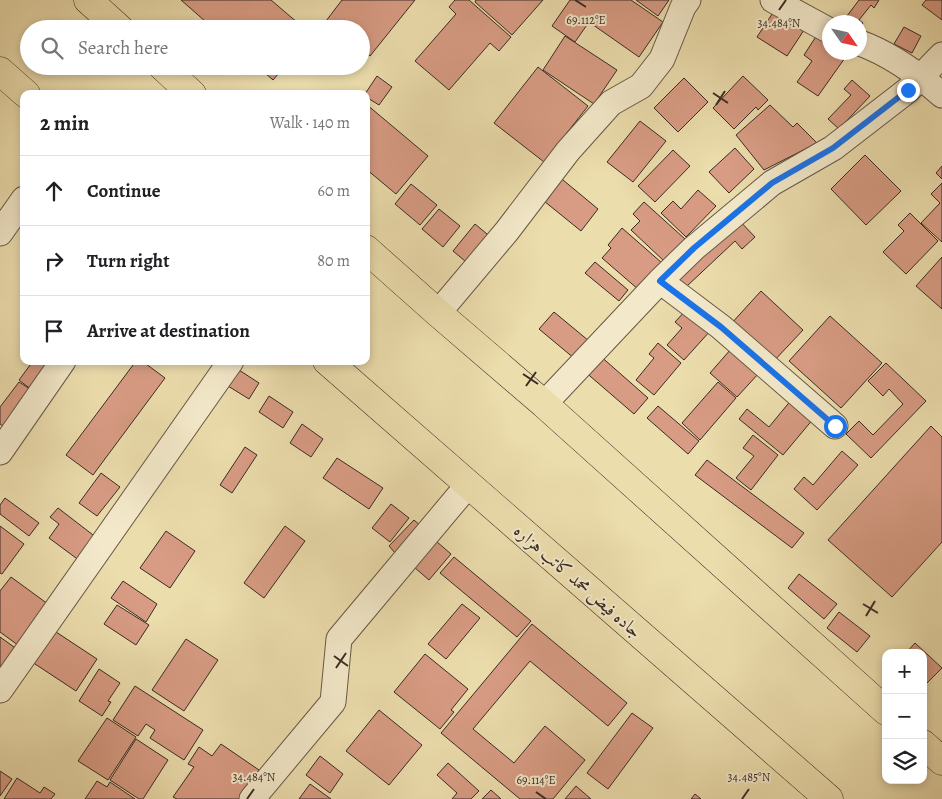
<!DOCTYPE html>
<meta charset="utf-8">
<style>
:root{--surface:#fff;--page:#f2f2f2;--text:#202124;--muted:#757577;--line:#e0e0e0}
body{margin:0;font-family:Alegreya,Amiri,serif;background:var(--page);color:var(--text)}
.controls{position:absolute;right:15px;bottom:15px;display:grid;overflow:hidden;border-radius:10px;box-shadow:0 2px 8px #0003}
.controls button{width:45px;height:45px;display:grid;place-items:center;padding:0;border:0;border-bottom:1px solid var(--line);background:var(--surface);color:var(--text);font:25px sans-serif}
.compass{position:absolute;left:822px;top:15px;width:45px;height:45px;border-radius:50%;background:var(--surface);box-shadow:0 2px 8px #0003;rotate:124deg}
.stop{position:absolute;width:15px;height:15px;margin:-11px;border:4px solid #1a73e8;border-radius:50%;background:#fff}
.stop.end{background:#1a73e8;border-color:#fff;box-shadow:0 1px 5px #0008}
.list{margin:0;padding:0;list-style:none}
h2{display:flex;justify-content:space-between;align-items:center;height:65px;margin:0;padding:0 20px;font-size:21px}
h2 small{font-size:16px;font-weight:400;color:var(--muted)}
.list li{display:grid;grid-template-columns:32px 1fr auto;gap:15px;align-items:center;box-sizing:border-box;height:70px;padding:0 20px;border-top:1px solid var(--line)}
.list b{display:block;font-size:19px;white-space:nowrap}
.list em{font-size:16px;font-style:normal;color:var(--muted)}
.icon{flex:none;width:28px;height:28px;fill:none;stroke:currentColor;stroke-width:2;stroke-linecap:round;stroke-linejoin:round}
.map{position:relative;flex:none;width:942px;height:799px;overflow:hidden}
.search{position:absolute;background:var(--surface);box-shadow:0 2px 8px #0003;left:20px;top:20px;width:350px;height:55px;display:flex;align-items:center;gap:12px;box-sizing:border-box;padding:0 18px;border-radius:28px;color:var(--muted);font-size:19px}
.panel{position:absolute;background:var(--surface);box-shadow:0 2px 8px #0003;left:20px;top:90px;width:350px;height:275px;border-radius:10px}
.map>svg:first-child{display:block}
</style>
<div class="map">
<svg width="942" height="799" viewBox="0 0 942 799">
<rect width="100%" height="100%" fill="#ecddad"/>
<filter id="stains"><feTurbulence type="fractalNoise" baseFrequency=".004" numOctaves="4"/><feColorMatrix values="0 0 0 0 .2 0 0 0 0 .09 0 0 0 0 .02 0 0 0 .5 -.17"/></filter>
<radialGradient id="worn" r=".72"><stop offset=".6" stop-color="#630" stop-opacity="0"/><stop offset="1" stop-color="#630" stop-opacity=".3"/></radialGradient>
<!-- building -->
<path fill="#d89c84" stroke="#3a2b24" d="M181,0h90l34,29h-91z
M342,0h73l-45,56 -9,-7v-20h-25l-10,-8z
M455,0h14l42,37 -12,14 -9,-8 -41,47 -34,-29 41,-47 -7,-7z
M476,0h67l-31,35 -37,-33z
M570,0h61l32,22 -24,35 -50,-35 -14,20 -23,-16z
M636,0h33l-11,16z
M859,0h20l-5,8 -3,-3 -12,15 4,3 -3,4v-5h-12l-4,-2z
M926,0h16v20l-20,-15z
M776,8l30,19 -19,29 -30,-19z
M904,27l17,9 -9,17 -18,-9z
M817,35l13,9v8h13l4,3 -29,41 -21,-14 15,-21 -8,-6z
M565,36l52,34 -23,34 -51,-34z
M257,66h28l-12,14z
M538,67l50,39 -44,56 -50,-39z
M377,76l15,11 -13,18 -13,-8v-3h-1z
M743,76l25,24 -10,10 -2,-3 -22,22 -21,-21z
M684,78l24,24 -30,30 -24,-24z
M852,80l18,16 -31,33 -11,-10 23,-24 -7,-6z
M366,104l62,52 -32,38 -30,-25z
M770,105l23,22 4,-4 20,20 -53,27 -28,-35z
M640,121l26,20 -33,41 -26,-20z
M735,148l19,21 -25,24 -20,-21z
M673,150l17,16 -35,36 -17,-16z
M865,155l36,36 -35,34 -35,-36z
M942,166v13l-6,-6z
M557,175l41,34 -17,22 -42,-34z
M942,183v59l-21,-19 19,-20 -9,-9z
M411,184l26,21 -17,20 -25,-21z
M698,190l18,16 -30,31 -25,-24 12,-12 8,8z
M644,202l41,37 -21,22 -33,-31 9,-9 -7,-7z
M439,209l21,17 -17,21 -21,-18z
M910,213l28,28 -32,33 -23,-22 21,-21 -6,-6z
M735,216l20,21 -13,12 -7,-8 -49,46 -13,-14z
M475,224l18,15 -22,27 -18,-15z
M622,228l40,35 -23,27 -37,-32 9,-10 -3,-3z
M942,257v52l-26,-23z
M595,262l33,28 -9,11 -34,-28z
M761,291l42,39 -31,33 -42,-38z
M687,309l24,21 -27,30 -17,-15 15,-17 -7,-6z
M554,312l35,29 -14,18 -36,-30z
M830,316l52,47 -41,45 -52,-47z
M658,343l23,20 -27,32 -18,-15 18,-22 -5,-4z
M731,349l28,24 -22,24 -27,-24z
M598,354l50,44 -14,16 -51,-44z
M33,361h21l-22,29 -13,-10z
M136,361h6l23,17 -72,97 -27,-20z
M886,363l40,38 -55,57 -25,-24 13,-13 14,14 30,-31 -14,-15 -6,7 -15,-15z
M239,370l20,13 -10,16 -21,-13z
M19,382l14,9 -27,37 -6,-4v-17z
M718,382l18,16 -36,42 -18,-17z
M269,396l24,16 -10,16 -24,-16z
M792,399l22,19 -31,37 -44,-36 8,-10 22,18z
M658,406l41,35 -11,13 -41,-36z
M302,424l21,15 -12,18 -21,-14z
M931,426l11,11v105l-50,55 -64,-57z
M753,435l25,20 -27,35 -15,-12 18,-22 -11,-8z
M245,447l12,8 -25,38 -12,-8z
M842,451l16,14 -41,45 -23,-21 10,-12 9,8z
M337,458l46,30 -14,21 -46,-31z
M707,460l97,73 -12,15 -97,-73z
M101,473l19,14 -23,29 -18,-13z
M5,498l34,25 -10,13 -29,-22v-9z
M391,504l18,14 -19,24 -18,-14z
M58,508l39,30 -17,23 -31,-23 10,-14 -9,-7z
M414,520l8,7 -26,27 -7,-8z
M0,526l24,18 -22,30 -2,-1z
M285,526l20,15 -41,57 -20,-15z
M166,531l29,20 -25,37 -30,-20z
M436,541l15,13 -22,26 -15,-13z
M454,557l77,64 -14,16 -77,-64z
M799,574l38,30 -13,15 -36,-31z
M11,577l41,30 -30,41 -22,-16v-41z
M123,581l34,23 -11,18 -35,-24z
M462,604l18,14 -34,41 -18,-15z
M117,605l32,20 -13,20 -32,-21z
M839,612l31,24 -13,16 -30,-24z
M532,624l95,79 -19,23 -78,-65 -57,68 41,34 31,-37 40,34 -32,39h-33l-79,-66z
M50,628l47,31 -21,32 -47,-31z
M0,637l21,15 -21,28z
M186,639l32,21 -34,51 -32,-21z
M915,643l27,25 -19,19v-34h-17z
M425,654l43,35 -17,21 3,2 -14,17 -46,-37z
M99,669l21,14 -12,18 3,1 -9,14 -23,-15z
M135,686l68,44 -19,30 -34,-22 5,-8 -9,-6 -8,12 -25,-16z
M379,710l43,35 -33,40 -43,-34z
M632,713l21,15 -45,61 -21,-16z
M107,718l29,19 -28,43 -30,-19z
M136,739l32,21 -25,39h-4l-29,-19z
M221,744l38,26 -20,29h-62l-4,-2 21,-30 -6,-3 11,-17 13,9z
M320,756l23,18 -13,19 -24,-18z
M448,763l31,28 -8,8h-19l5,-6 -20,-18z
M0,771l12,8 -12,17z
M17,778l23,15 4,-6 11,7 -4,5h-47z
M97,781l10,6 3,-5 25,17h-50z
M310,784l21,15h-32z
M576,786l15,13h-26z
M491,790l10,9h-19z
M695,794l6,5h-10z"/>
<g fill="none" stroke-linecap="round" stroke-linejoin="round">
<defs>
<path id="street" d="M773,0l57,31
M860,43c30,11 58,31 82,52
M0,233l24,-34
M660,281l61,46 114,99
M438,313l69,-82 61,-80 43,-48 30,-17 21,-27 21,-52 5,-7
M544,404l116,-123 34,-33 78,-65 61,-35 75,-58 34,-35
M0,452l63,-91
M0,690l231,-329
M252,799l81,-97 6,-63 129,-154"/>
<path id="primary" d="M88,0l32,29
M162,66l30,28
M0,71l26,23
M366,249l72,64 106,91 342,307
M327,361l502,438
M923,744l19,17"/>
</defs>
<!-- street casing -->
<use href="#street" stroke="#665846" stroke-width="27"/>
<!-- primary casing -->
<use href="#primary" stroke="#3a2b24" stroke-width="29"/>
<!-- street -->
<use href="#street" stroke="#f3e9ca" stroke-width="25"/>
<!-- primary -->
<use href="#primary" stroke="#ecddad" stroke-width="28"/>
</g>
<g fill="none" stroke-linecap="round" stroke-linejoin="round">
<!-- route -->
<path stroke="#1a73e8" stroke-width="6" d="M835,426l-114,-99 -61,-46 34,-33 78,-65 61,-35 75,-58"/>
</g>
<!-- ticks -->
<path fill="none" stroke="#3a2b24" stroke-width="2" d="M575,0l11,7M779,10l7,-10M713,93l15,10M716,105l9,-14M523,374l15,10M526,386l10,-14M863,604l15,9M866,616l9,-15M334,656l14,10M336,668l10,-15M536,792l10,7M247,799l7,-10M742,799l7,-10"/>
<g text-anchor="middle" dominant-baseline="central" stroke-width="4" stroke-linejoin="round" paint-order="stroke">
<!-- street labels -->
<g font-size="18" fill="#3a2b24" stroke="#f3e9ca">
<text transform="translate(578 581) rotate(41)">جاده فیض محمد کاتب هزاره</text>
</g>
</g>
<g font-size="12" text-anchor="middle" fill="#3a2b24" stroke="#f3e9ca" stroke-width="4" stroke-linejoin="round" paint-order="stroke">
<text x="586" y="24">69.112°E</text>
<text x="779" y="27">34.484°N</text>
<text x="254" y="781">34.484°N</text>
<text x="749" y="781">34.485°N</text>
<text x="536" y="784">69.114°E</text>
</g>
<rect width="100%" height="100%" filter="url(#stains)"/>
<rect width="100%" height="100%" fill="url(#worn)"/>
</svg>
<div class="controls">
<button>+</button>
<button>−</button>
<button><svg class="icon" aria-label="layers" viewBox="0 0 24 24"><path d="M12 4l9 5-9 5-9-5zM3 14l9 5 9-5"/></svg></button>
</div>
<svg class="compass" viewBox="-18 -18 36 36"><path d="M0-13l5 13h-10z" fill="#e53935"/><path d="M0 13l5-13h-10z" fill="#757577"/></svg>
<div class="stop" style="left:835px;top:426px"></div>
<div class="stop end" style="left:908px;top:90px"></div>
<div class="search"><svg class="icon" aria-label="search" viewBox="0 0 24 24"><circle cx="10" cy="10" r="6"/><path d="M15 15l6 6"/></svg>Search here</div>
<section class="panel">
<h2>2 min<small>Walk · 140 m</small></h2>
<ul class="list">
<li><svg class="icon" aria-label="ahead" viewBox="0 0 24 24"><path d="M12 20V5M6 11l6-6 6 6"/></svg><div><b>Continue</b></div><em>60 m</em></li>
<li><svg class="icon" aria-label="right" viewBox="0 0 24 24"><path d="M7 20v-9h11M14 6l5 5-5 5"/></svg><div><b>Turn right</b></div><em>80 m</em></li>
<li><svg class="icon" aria-label="arrive" viewBox="0 0 24 24"><path d="M6 21V4h12l-3 4 3 4H6"/></svg><div><b>Arrive at destination</b></div></li>
</ul>
</section>
</div>
